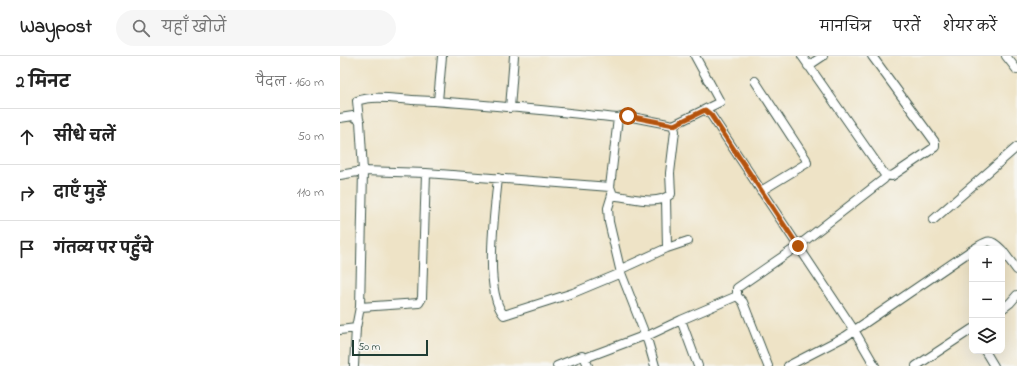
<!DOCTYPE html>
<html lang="hi">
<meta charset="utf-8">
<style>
:root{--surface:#fff;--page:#f6f6f6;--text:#222;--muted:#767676;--line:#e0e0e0}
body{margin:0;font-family:"Indie Flower","Playpen Sans Deva",sans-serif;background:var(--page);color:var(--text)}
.controls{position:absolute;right:12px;bottom:12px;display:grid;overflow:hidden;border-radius:8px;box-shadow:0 4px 16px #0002}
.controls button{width:36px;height:36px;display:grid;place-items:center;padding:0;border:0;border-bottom:1px solid var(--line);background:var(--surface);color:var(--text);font:20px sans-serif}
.scale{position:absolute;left:12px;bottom:10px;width:76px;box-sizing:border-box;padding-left:4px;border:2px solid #1f3d34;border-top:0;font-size:11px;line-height:14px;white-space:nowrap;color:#1f3d34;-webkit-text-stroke:3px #f6f6f2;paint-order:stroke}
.stop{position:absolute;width:12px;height:12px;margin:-9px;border:3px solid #b45309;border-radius:50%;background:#fff}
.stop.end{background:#b45309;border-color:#fff;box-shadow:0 1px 4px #0008}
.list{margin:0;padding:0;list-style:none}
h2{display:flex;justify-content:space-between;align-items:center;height:52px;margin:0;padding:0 16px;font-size:17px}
h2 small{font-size:13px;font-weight:400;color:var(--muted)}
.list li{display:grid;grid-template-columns:26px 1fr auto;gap:12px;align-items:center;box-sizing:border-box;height:56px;padding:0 16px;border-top:1px solid var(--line)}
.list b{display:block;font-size:15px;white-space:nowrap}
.list em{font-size:13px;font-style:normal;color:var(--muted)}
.icon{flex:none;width:22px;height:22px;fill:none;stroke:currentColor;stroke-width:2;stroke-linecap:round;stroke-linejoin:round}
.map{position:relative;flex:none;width:677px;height:310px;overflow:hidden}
header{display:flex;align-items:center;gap:24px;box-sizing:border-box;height:56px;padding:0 20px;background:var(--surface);border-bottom:1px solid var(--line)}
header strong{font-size:19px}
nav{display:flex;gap:22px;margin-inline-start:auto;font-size:14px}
.search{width:280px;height:36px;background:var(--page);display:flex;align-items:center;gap:10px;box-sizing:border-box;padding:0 14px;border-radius:22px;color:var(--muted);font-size:15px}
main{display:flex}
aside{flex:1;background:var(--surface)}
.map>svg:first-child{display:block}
</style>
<header>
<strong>Waypost</strong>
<div class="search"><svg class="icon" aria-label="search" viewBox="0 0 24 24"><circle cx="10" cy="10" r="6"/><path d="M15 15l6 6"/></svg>यहाँ खोजें</div>
<nav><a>मानचित्र</a><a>परतें</a><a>शेयर करें</a></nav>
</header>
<main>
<aside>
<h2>2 मिनट<small>पैदल · 160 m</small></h2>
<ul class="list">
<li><svg class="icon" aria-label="ahead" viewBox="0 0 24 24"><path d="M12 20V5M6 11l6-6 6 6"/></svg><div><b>सीधे चलें</b></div><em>50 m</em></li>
<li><svg class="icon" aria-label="right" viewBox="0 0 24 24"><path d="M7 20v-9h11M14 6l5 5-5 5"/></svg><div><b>दाएँ मुड़ें</b></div><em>110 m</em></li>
<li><svg class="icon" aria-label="arrive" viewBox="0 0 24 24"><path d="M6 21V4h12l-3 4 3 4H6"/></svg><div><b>गंतव्य पर पहुँचे</b></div></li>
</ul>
</aside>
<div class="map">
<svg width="677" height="310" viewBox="0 0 677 310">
<rect width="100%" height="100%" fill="#f6f6f2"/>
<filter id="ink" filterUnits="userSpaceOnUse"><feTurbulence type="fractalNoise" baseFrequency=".025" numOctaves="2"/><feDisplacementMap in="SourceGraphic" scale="8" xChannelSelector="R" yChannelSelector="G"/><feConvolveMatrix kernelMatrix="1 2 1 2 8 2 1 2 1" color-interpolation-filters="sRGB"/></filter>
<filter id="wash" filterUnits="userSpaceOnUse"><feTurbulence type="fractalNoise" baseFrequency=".012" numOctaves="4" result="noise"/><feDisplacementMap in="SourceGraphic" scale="16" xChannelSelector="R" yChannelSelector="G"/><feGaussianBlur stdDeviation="0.9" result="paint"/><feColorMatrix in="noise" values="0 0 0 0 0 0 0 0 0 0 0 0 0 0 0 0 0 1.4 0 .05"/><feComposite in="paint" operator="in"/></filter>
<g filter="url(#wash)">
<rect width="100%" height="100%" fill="#eee3c6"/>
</g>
<g filter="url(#ink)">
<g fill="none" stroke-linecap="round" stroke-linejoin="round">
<defs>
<path id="minor" d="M462,0l83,119 7,1 43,-29v-5l-63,-86
M666,0l11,14
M468,10l15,-10
M415,25l51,78 1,4 -46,28
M98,45l4,-45
M170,52l4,-52
M365,54l6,5 143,215 21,36
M0,62l13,-2 7,5 3,50 -3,136 -4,21 -2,38
M278,62l-8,69 3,8 4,1c16,2 41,10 54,-2l-1,-21 5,-42 -2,-6
M19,64l-2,-19c16,-6 38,-2 55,-1 68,3 137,11 206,18l9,-2 46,9 47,-23 -25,-46
M0,119l23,-4 63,2 184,14
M158,122c-3,31 -15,114 6,137l69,-22 48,-20
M272,139l-4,13 1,14 12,51 27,69 7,24
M326,143l1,49
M593,164l84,-73
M634,193c13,-8 15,-12 27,0
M662,194l15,20
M281,213l46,-21 21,-7
M20,251l59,-4 3,-5 4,-125
M662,253l8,-6 7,-8
M341,264l17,46
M0,274l16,-2
M645,295l9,15
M245,302l56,-21h4l36,-17 56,-24
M217,310l25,-10 3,2 3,8
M428,310l-25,-64 -6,-6v-8l61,-42 86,-67 1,-4
M448,310l58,-30 126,-86
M576,310l56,-37"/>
</defs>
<!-- minor casing -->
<use href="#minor" stroke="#3e564a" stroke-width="10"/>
<!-- minor -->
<use href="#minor" stroke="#fff" stroke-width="8"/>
</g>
</g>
<g fill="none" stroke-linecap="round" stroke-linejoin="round" filter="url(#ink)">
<!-- route -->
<path stroke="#b45309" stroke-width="5" d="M288,60l46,9 31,-15 6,5 87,131"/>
</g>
</svg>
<div class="controls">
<button>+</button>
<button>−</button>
<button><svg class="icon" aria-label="layers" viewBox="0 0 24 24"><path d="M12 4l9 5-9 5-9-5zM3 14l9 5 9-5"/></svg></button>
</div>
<div class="scale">50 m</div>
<div class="stop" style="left:288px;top:60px"></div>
<div class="stop end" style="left:458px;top:190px"></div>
</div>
</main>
